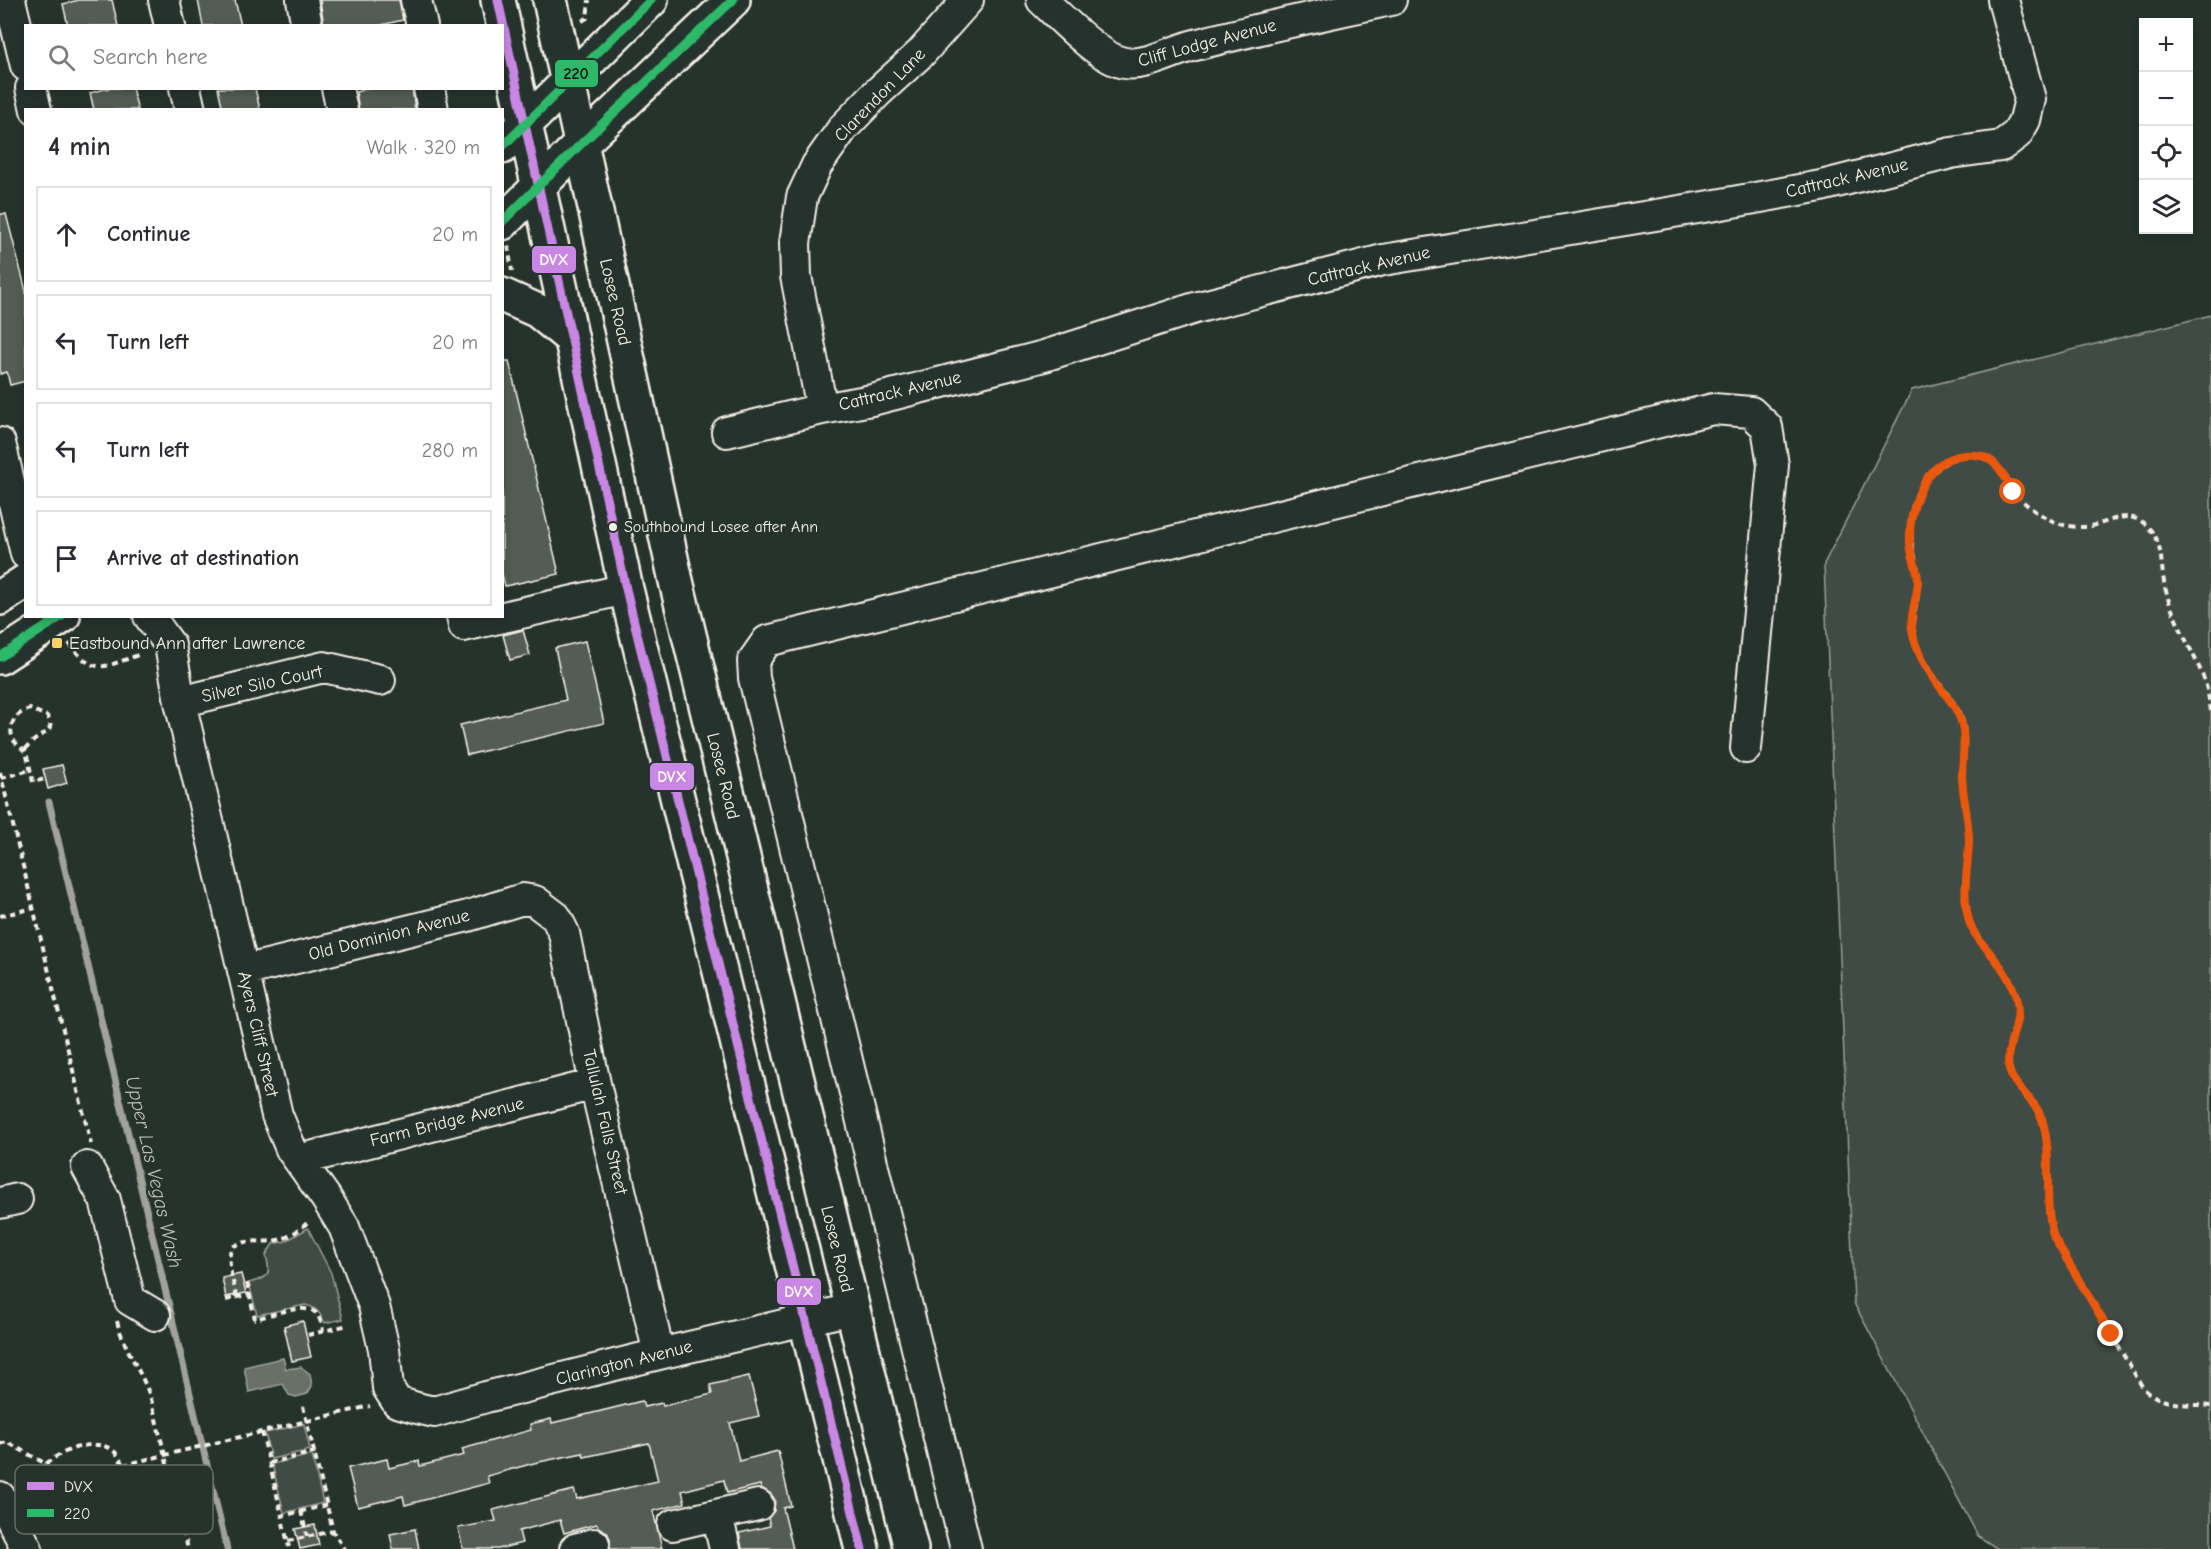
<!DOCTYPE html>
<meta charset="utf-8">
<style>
:root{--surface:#fff;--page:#f7f7f7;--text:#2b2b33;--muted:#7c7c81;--line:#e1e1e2}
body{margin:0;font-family:"Comic Neue",sans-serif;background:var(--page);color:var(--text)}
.controls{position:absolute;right:18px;top:18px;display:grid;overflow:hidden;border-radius:0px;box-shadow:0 3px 9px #0003}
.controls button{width:54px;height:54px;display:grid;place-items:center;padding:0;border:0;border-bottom:2px solid var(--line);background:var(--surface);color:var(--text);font:30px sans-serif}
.stop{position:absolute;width:18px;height:18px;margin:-14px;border:4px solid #ea580c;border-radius:50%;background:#fff}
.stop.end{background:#ea580c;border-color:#fff;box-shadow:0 2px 6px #0008}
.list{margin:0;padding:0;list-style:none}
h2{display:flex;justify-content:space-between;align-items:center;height:78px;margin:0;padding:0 24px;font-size:26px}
h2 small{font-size:20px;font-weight:400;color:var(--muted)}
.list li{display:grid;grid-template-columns:39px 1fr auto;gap:18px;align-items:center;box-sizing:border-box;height:96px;margin:0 12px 12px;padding:0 12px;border:2px solid var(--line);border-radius:0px}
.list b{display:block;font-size:22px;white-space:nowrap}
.list em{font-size:20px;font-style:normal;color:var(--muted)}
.icon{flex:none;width:33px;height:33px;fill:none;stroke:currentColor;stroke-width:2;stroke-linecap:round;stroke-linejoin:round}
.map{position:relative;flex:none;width:2211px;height:1549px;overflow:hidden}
.search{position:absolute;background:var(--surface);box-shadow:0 3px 9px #0003;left:24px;top:24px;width:480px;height:66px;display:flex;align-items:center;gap:15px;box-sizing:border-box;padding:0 21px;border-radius:0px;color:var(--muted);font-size:22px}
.panel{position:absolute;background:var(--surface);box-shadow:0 3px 9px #0003;left:24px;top:108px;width:480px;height:510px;border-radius:0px}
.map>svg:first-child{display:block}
</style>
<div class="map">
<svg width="2211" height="1549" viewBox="0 0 2211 1549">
<rect width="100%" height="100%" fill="#26332d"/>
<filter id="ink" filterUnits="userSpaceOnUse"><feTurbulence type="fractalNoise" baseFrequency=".0167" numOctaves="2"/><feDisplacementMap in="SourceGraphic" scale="12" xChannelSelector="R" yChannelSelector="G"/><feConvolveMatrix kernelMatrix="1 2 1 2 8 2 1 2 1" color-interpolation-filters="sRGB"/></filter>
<g filter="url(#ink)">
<!-- green -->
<path fill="#414b45" stroke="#9a9e96" stroke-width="1.5" d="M2211,315v1234h-213l-20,-13 -124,-233 -30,-739 88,-174z
M308,1228l23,45 12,46 -18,4c-5,-10 -9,-16 -20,-18l-48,10 -8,-32c21,-6 22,-7 17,-28l7,-11 13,-3z
M304,1424l6,26 -39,9 -6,-26z
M312,1455l11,48 -39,10 -12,-49z"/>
<!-- water -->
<path fill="#676f68" stroke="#9fa39b" stroke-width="1.5" d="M283,1358l3,11 15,-2 9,7 2,12 -5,8 -11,3 -7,-2 -6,-11 -34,8 -5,-25z"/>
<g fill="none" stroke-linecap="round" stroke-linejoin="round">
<!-- stream -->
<path stroke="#9fa39b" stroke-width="7" d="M49,802l178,747"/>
</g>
<!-- building -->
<path fill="#525c55" stroke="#f4f1e8" stroke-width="1.5" d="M79,0h33l6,26h-50l-5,-22z
M198,0h37l6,26h-38z
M320,0h79l4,20 -26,6h-53z
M109,88h23l6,22h-44l-4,-17z
M218,88h37l5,22h-37z
M370,88h42l3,22h-56l-3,-18z
M0,214h6l20,77v90l-16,4 -3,-13 -7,2z
M502,361h7l50,213 -54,12 -3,-12z
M523,630l7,25 -20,5 -7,-25z
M585,641l19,82 -137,32 -7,-30 106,-25 -11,-52z
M62,765l5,18 -19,6 -5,-20z
M241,1274l5,19 -20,4 -4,-19z
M303,1321l8,36 -19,4 -8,-35z
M749,1376l10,40 -29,7 9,38 39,-10 13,55 -8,2 10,41h-51l-3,-16 31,-7 -2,-8 6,-7 1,-11 -4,-6 -10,-6 -1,-3 -33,8 -3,-13 -42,11 3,12 -32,8 9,38h-52v-10l-3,-7 -9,-5 -1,-3 -33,9 -4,-13 -41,11 3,12 -24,6h-35l-5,-21 38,-7 -3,-11 81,-20 3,9 81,-18 -9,-38 -65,14 -1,-4 -49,10 -47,13 2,7 -84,22 -2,-9 -45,11 -10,-39 39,-9 2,9 30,-7 1,5 44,-11 -2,-6 69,-19 -1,-6 21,-5 1,4 90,-22 2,6 18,-4 1,3 49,-12 -2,-9z
M315,1525l4,20 -19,4 -5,-20z
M415,1529l4,20h-26l-3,-15z"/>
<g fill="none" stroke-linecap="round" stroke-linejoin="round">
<defs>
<path id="minor" d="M10,0l16,66
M164,0l6,26
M302,0l5,26
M416,0l6,26
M1042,0c18,17 59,60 83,63 23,3 47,-12 70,-18 65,-17 131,-31 196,-45
M31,88l5,22
M185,88l5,22
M337,88l5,22
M429,88l4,22
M822,409l-26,-133 -1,-33 7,-46 15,-32 26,-37 34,-35 44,-40 47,-53
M727,432l95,-23 50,-9 172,-44 151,-48 188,-48 333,-55 105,-19 130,-33 50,-7 16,-12 8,-14 5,-21 -27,-99
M0,443l26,111
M149,616l21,29 10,57 97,413 14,34 35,49 18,29 30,79 10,43 4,39 9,14 20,6 17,4 52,-15 173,-43 193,-45
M462,616l2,10 162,-37
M180,702l144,-35 56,13
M243,971l225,-55 55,-17 12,2 21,16 8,16 31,151 64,270
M299,1160l296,-76
M87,1167l18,33 25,100 25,15
M0,1203l17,-4
M0,1497l27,52
M717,1515l8,34
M673,1525l85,-20
M575,1549l19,-5
M966,1549l-212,-871 -1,-17 14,-20 946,-232 38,3 16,15 6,38 -27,283"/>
<path id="major" d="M498,0l128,589 236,960
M550,0l126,581 235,968
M502,147l149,-147
M502,223l78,-78 153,-145
M502,295l36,16 33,27
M0,598l26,-17
M0,657l63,-41"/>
</defs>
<!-- minor casing -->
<use href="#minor" stroke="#f4f1e8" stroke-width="34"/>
<!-- major casing -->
<use href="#major" stroke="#f4f1e8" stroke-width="38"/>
<!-- path -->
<path stroke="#f4f1e8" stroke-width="4" stroke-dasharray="6 4.5" stroke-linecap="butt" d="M582,21l5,-3 2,-18
M508,246l4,25
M69,643c25,33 33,25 69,12
M2211,711c-2,-12 -4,-25 -9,-37 -12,-29 -30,-56 -37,-87 -5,-22 -1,-43 -17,-60 -17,-18 -34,-7 -53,-2 -9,3 -22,2 -31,0 -18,-5 -36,-17 -48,-31 -7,-8 -10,-18 -17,-26 -15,-18 -40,-16 -57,-3 -16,11 -26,28 -30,47 -5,28 5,44 6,69 1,32 -14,40 2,75 11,21 35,43 42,64 5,17 0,38 0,57 1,21 7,42 7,63 0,21 -6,43 -4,64 4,38 41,57 51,93 7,24 -10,45 -7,68 3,24 28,36 34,60 10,37 -1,76 11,113l89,150c18,18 44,16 68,18
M25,750c3,-4 7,-8 11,-11 9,-7 20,-9 11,-23l-17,-7c-13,3 -23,15 -17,30 3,6 10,9 13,14 3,9 5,20 7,29l12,-3
M0,772l91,372
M1,778l29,-8
M0,916l34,-8
M247,1283l8,36c14,-3 50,-17 61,-6 4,5 6,12 7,18
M237,1297c-4,-16 -10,-32 -6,-49 16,-11 29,-4 47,-8 11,-2 21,-10 29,-17
M226,1300l24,-6
M117,1321c7,28 25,51 34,78l37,150
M308,1335l40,-10
M303,1406l30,125 11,18
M262,1432l20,84 45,-11
M0,1444l7,-2 39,22c-8,14 -5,24 7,35l-14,18
M269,1463l46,-11
M46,1464c17,-15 60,-32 74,-5 4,7 4,15 0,22 -12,23 -46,21 -67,18
M123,1465l247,-59
M301,1511l6,25
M283,1523l6,24
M288,1541l45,-10"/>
<!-- minor -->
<use href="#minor" stroke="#26332d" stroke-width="30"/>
<!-- major -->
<use href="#major" stroke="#26332d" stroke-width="33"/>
<defs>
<path id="bus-1" d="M498,0l128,589 236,960"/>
<path id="bus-2" d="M502,147l149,-147
M502,222l78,-77 153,-145
M0,657l62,-41"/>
</defs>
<!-- bus-1 casing -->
<use href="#bus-1" stroke="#26332d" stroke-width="14"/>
<!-- bus-2 casing -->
<use href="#bus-2" stroke="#26332d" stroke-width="14"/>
<!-- bus-1 -->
<use href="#bus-1" stroke="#c787e3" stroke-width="9"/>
<!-- bus-2 -->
<use href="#bus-2" stroke="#2db86a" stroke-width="9"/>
</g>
</g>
<g fill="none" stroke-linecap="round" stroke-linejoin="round" filter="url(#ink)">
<!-- route -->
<path stroke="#ea580c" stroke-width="8" d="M2013,492c-9,-16 -17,-36 -38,-37 -47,-5 -67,50 -65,88 1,13 7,24 8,36 0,19 -10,37 -5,55 3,16 12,32 22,46 11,17 26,30 28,51 2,15 -1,31 -1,46 1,22 7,43 7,65 -1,27 -8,55 1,82 4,12 13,20 21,30 12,14 23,30 26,48 4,21 -9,38 -9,59 0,25 27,36 34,58 12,39 0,80 12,119l57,96"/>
</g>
<!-- markers -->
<circle fill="#f4f1e8" stroke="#26332d" stroke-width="2" cx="613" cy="527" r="5"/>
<rect fill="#ffd166" stroke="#26332d" stroke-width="2" x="51" y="637" width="12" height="12" rx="3"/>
<g text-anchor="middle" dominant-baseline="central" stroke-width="4.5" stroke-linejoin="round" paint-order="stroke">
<!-- bus labels -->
<g font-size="16" fill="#f4f1e8" stroke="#26332d" text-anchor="start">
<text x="624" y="527">Southbound Losee after Ann</text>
</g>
<!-- street labels -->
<g font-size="18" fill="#f4f1e8" stroke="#26332d">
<text transform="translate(1207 43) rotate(-15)">Cliff Lodge Avenue</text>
<text transform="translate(880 95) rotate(-46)">Clarendon Lane</text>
<text transform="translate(1847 178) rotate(-13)">Cattrack Avenue</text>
<text transform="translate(1369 266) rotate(-13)">Cattrack Avenue</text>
<text transform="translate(615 302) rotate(77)">Losee Road</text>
<text transform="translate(900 391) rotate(-13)">Cattrack Avenue</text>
<text transform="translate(262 684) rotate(-12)">Silver Silo Court</text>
<text transform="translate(723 776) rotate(76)">Losee Road</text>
<text transform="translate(389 935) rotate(-14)">Old Dominion Avenue</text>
<text transform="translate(258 1034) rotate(77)">Ayers Cliff Street</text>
<text transform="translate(447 1122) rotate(-14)">Farm Bridge Avenue</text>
<text transform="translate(605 1122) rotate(77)">Tallulah Falls Street</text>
<text transform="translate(837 1249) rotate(76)">Losee Road</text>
<text transform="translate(624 1363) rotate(-14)">Clarington Avenue</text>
</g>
<!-- poi labels -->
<g font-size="18" fill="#f4f1e8" stroke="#26332d" text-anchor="start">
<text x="69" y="643">Eastbound Ann after Lawrence</text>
</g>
<!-- water labels -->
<g font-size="20" font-style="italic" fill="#bcbdb5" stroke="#26332d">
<text transform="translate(154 1172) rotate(77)">Upper Las Vegas Wash</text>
</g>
</g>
<!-- legend -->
<rect x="15" y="1465" width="198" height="69" rx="9" fill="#26332d" stroke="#646c65" stroke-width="1.5"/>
<rect x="27" y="1482" width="27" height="8" fill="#c787e3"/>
<rect x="27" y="1509" width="27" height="8" fill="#2db86a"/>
<g font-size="16" fill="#f4f1e8">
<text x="64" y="1492">DVX</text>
<text x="64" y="1519">220</text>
</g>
<g stroke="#26332d" stroke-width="2">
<rect x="554" y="59" width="45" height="29" rx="6" fill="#2db86a"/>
<rect x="531" y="245" width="46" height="29" rx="6" fill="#c787e3"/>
<rect x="649" y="762" width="46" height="29" rx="6" fill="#c787e3"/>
<rect x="776" y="1277" width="46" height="29" rx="6" fill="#c787e3"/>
</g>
<g font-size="16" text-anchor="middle" font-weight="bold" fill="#fff">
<text x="554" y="265">DVX</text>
<text x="672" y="782">DVX</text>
<text x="799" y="1297">DVX</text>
</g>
<g font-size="16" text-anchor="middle" font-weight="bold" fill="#111">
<text x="576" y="79">220</text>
</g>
</svg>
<div class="controls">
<button>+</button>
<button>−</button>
<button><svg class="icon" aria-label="locate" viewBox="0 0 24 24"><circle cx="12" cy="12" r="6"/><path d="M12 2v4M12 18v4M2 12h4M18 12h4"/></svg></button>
<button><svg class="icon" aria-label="layers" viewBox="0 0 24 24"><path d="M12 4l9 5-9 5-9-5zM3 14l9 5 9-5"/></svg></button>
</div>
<div class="stop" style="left:2013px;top:492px"></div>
<div class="stop end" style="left:2111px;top:1334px"></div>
<div class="search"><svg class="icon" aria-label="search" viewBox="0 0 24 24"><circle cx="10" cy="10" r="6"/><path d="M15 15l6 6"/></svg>Search here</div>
<section class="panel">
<h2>4 min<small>Walk · 320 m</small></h2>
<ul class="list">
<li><svg class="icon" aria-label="ahead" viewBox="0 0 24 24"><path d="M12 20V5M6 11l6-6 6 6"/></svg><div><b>Continue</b></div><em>20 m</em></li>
<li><svg class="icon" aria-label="left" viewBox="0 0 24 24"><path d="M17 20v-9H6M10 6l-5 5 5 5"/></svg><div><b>Turn left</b></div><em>20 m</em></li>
<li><svg class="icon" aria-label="left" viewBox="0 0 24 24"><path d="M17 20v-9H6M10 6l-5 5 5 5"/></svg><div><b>Turn left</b></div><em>280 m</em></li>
<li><svg class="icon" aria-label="arrive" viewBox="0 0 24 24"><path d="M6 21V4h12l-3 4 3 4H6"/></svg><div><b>Arrive at destination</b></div></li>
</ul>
</section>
</div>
